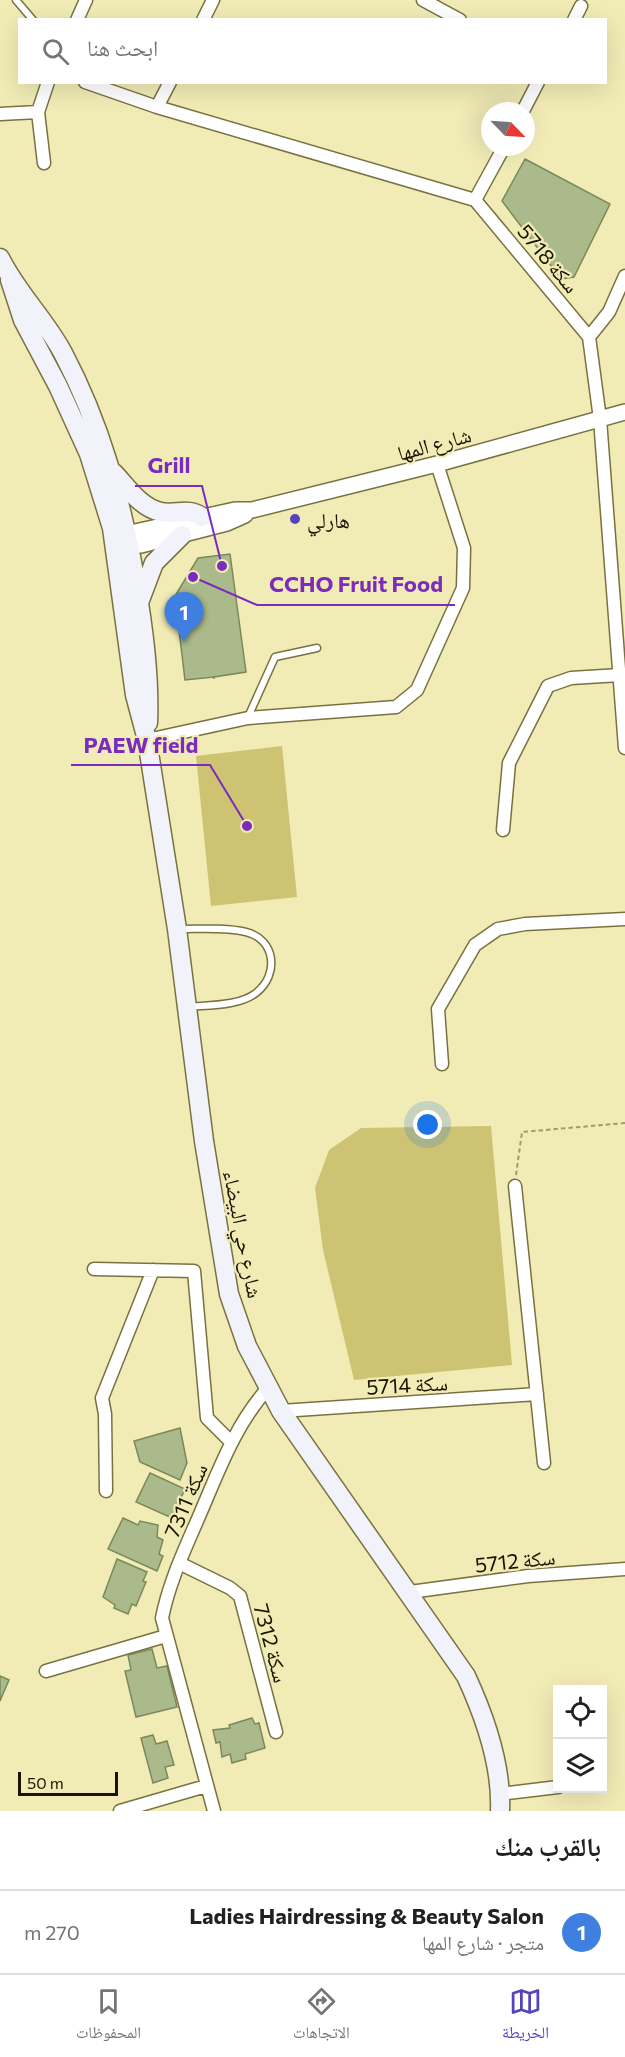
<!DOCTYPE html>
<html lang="ar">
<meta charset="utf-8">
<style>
:root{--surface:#fff;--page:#f6f6f6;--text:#202124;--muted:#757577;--line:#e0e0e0;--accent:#5344bc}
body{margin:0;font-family:Commissioner,"Noto Naskh Arabic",sans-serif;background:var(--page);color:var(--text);direction:rtl}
.controls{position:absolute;right:18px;bottom:18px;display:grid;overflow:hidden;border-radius:0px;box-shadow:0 6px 24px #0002}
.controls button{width:54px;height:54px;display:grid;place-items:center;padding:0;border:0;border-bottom:2px solid var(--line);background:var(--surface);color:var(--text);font:30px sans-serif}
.compass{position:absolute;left:481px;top:102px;width:54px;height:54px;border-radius:50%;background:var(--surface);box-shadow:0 6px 24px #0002;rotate:115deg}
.scale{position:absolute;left:18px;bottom:15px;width:100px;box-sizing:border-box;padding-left:6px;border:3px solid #171402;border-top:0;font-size:16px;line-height:21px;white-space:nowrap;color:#171402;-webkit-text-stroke:4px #f1ebb6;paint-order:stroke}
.you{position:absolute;left:428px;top:1125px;width:21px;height:21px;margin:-15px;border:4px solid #fff;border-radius:50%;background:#1a73e8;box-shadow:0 0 0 9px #1a73e833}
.badge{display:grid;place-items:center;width:39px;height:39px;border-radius:50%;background:var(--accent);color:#fff;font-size:20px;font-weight:700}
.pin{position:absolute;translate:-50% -50px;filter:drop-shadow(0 2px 3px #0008)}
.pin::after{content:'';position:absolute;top:32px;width:21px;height:18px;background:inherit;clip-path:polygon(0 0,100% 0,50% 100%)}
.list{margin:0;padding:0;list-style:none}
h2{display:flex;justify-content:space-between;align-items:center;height:78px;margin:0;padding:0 24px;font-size:26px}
h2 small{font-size:20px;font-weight:400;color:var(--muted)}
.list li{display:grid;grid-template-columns:39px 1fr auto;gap:18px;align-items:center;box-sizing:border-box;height:84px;padding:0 24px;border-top:2px solid var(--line)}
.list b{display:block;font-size:22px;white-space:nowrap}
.list p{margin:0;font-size:20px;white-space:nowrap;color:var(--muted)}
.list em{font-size:20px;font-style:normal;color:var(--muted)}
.icon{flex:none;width:33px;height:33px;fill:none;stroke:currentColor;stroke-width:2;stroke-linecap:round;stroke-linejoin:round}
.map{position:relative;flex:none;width:625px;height:1811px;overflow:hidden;direction:ltr}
.search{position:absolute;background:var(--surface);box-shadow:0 6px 24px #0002;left:18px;right:18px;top:18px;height:66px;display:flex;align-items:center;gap:15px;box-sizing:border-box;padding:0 21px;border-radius:0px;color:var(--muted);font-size:22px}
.sheet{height:162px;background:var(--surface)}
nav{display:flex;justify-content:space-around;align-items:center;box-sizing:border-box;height:84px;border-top:2px solid var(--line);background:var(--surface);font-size:16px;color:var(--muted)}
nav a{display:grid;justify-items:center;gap:3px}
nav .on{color:var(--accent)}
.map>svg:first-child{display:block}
</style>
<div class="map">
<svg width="625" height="1811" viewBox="0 0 625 1811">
<rect width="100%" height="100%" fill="#f1ebb6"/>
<!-- green -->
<path fill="#cdc372" d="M282,746l15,151 -86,9 -15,-150z
M491,1126l21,239 -158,15 -31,-130 -8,-62 14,-38 32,-22z"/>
<!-- building -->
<path fill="#abba8a" stroke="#7b895a" stroke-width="1.5" d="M525,159l85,45 -36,73 -13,2 -59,-78z
M230,554l16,118 -32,5v2v-2l-29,3 -10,-84 23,-38z
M180,1428l7,35 -7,17 -40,-18 -6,-21z
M150,1473l35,16 -13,29 -36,-16z
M123,1518l15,7 2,-4 18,4 -1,12 6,3 -4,14 4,2 -6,15 -49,-22z
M117,1559l30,13 -4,9 3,1 -10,24 -4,-2 -4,10 -14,-6 1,-3 -12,-8z
M152,1649l5,19 10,-2 10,41 -41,10 -11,-46 6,-1 -3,-15z
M0,1676l9,4 -9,21z
M252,1718l3,6 4,-1 6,25 -20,6 1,5 -14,4 -2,-9 -8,3 -2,-15 -4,1 -3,-13 17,-2 -1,-3z
M153,1735l3,9 11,-3 7,24 -9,2 3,11 -15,5 -12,-45z"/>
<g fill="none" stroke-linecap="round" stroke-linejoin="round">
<defs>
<path id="service" d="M16,0l17,20
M248,717l27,-60 42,-9
M180,929c21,0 45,-2 66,3 29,7 34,42 10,61 -17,13 -47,12 -68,14"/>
<path id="minor" d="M423,0l37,20
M77,20l9,-20
M203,20l10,-20
M574,20l7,-14
M85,82l72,25 318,93 114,137 11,82 25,329
M157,107l13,-25
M523,111l15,-29
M0,114l38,-2
M44,163l-6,-51 10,-30
M475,200l29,-53
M589,337l20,-25 16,-36
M147,740l101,-22 148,-11 21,-17 46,-102 1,-40 -27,-84
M503,830l6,-67 39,-77 23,-8 49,-3
M442,1064l-4,-55 37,-64 23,-16 27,-5 100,-5
M515,1186l29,277
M94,1269l100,2 13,147 24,24
M281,1411l256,-17
M106,1491l-1,-77 -3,-16 51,-128
M179,1563l51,25 10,8 36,136
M410,1592l118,-16 97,-7
M46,1671l120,-35
M500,1794l58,-7
M120,1811l86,-25
M214,1811l-52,-193c7,-36 23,-69 38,-104 19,-44 35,-89 68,-126"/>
<path id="tertiary" d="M119,538l10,6 12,1 86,-22 18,-8
M120,545l15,-13 100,-22h17l185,-46 188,-52"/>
<path id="secondary" d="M0,258c17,35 45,61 63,95 38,72 58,146 72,225 8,47 15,97 13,145
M10,280l13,40 35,66 31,68 23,74 23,167 12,45 30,189 27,212 25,153 18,52 34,65 185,265c19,41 36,89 34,135
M114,473c13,14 27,35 47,39 16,3 27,-5 41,5
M140,600l14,-37 28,-28"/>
</defs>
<!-- service casing -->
<use href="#service" stroke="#787241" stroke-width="9"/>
<!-- minor casing -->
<use href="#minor" stroke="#787241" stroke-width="15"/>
<!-- tertiary casing -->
<use href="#tertiary" stroke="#787241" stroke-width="18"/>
<!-- secondary casing -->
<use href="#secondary" stroke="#787241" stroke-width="21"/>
<!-- path -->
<path stroke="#9f9b73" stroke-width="2" stroke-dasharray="4.5 3" stroke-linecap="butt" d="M516,1175l6,-43 103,-9"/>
<!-- service -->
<use href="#service" stroke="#fff" stroke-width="6"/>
<!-- minor -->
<use href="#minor" stroke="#fff" stroke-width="12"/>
<!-- tertiary -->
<use href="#tertiary" stroke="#fff" stroke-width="15"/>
<!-- secondary -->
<use href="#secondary" stroke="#f1f2fa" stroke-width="18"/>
</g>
<!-- markers -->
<circle fill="#5344bc" stroke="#f1ebb6" stroke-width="2" cx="295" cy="519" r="6"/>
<g text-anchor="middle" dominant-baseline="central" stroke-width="4.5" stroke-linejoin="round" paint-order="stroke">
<!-- street labels -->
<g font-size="21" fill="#171402" stroke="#f1ebb6">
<text transform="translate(549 258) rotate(50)">سكة 5718</text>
<text transform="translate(434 443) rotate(-15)">شارع المها</text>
<text transform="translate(244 1234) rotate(79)">شارع حي البيضاء</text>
<text transform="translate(407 1384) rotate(-3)">سكة 5714</text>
<text transform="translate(185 1500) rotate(-67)">سكة 7311</text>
<text transform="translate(515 1560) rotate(-6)">سكة 5712</text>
<text transform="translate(272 1643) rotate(75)">سكة 7312</text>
</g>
<!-- poi labels -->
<g font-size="21" fill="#171402" stroke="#f1ebb6" text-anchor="start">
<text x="307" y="519">هارلي</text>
</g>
</g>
<!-- callouts -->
<path fill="none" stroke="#7b2cbf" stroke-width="2" d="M222 566L202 486H135M193 577L257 605H455M247 826L210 765H71"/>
<g fill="#7b2cbf" stroke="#f1ebb6" stroke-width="2">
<circle cx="222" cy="566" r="6"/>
<circle cx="193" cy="577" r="6"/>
<circle cx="247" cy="826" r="6"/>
</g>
<g font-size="22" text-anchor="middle" font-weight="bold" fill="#7b2cbf" stroke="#f1ebb6" stroke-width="4.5" stroke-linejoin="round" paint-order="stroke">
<text x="169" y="473">Grill</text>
<text x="356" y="592">CCHO Fruit Food</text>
<text x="141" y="753">PAEW field</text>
</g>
</svg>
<div class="controls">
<button><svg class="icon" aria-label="locate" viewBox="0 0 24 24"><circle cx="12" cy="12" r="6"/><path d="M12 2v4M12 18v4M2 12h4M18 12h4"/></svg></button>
<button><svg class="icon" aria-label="layers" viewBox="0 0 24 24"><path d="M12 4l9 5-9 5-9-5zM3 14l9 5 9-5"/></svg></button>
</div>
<svg class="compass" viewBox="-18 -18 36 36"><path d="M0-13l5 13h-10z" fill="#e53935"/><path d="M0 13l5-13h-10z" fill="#757577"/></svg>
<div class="scale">50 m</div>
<div class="you"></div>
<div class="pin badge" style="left:184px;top:642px;background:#3f7fe0">1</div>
<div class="search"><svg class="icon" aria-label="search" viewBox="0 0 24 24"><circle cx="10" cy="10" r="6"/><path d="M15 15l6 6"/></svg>ابحث هنا</div>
</div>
<section class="sheet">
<h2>بالقرب منك<small></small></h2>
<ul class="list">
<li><span class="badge" style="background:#3f7fe0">1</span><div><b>Ladies Hairdressing &amp; Beauty Salon</b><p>متجر · شارع المها</p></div><em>270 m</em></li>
</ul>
</section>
<nav>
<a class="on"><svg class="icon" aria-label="map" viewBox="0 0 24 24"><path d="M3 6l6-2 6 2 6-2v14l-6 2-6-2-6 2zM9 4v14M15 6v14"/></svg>الخريطة</a>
<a><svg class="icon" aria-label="directions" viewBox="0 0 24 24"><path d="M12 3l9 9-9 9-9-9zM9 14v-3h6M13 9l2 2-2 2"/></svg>الاتجاهات</a>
<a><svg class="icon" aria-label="saved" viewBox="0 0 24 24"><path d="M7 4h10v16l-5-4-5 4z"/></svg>المحفوظات</a>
</nav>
